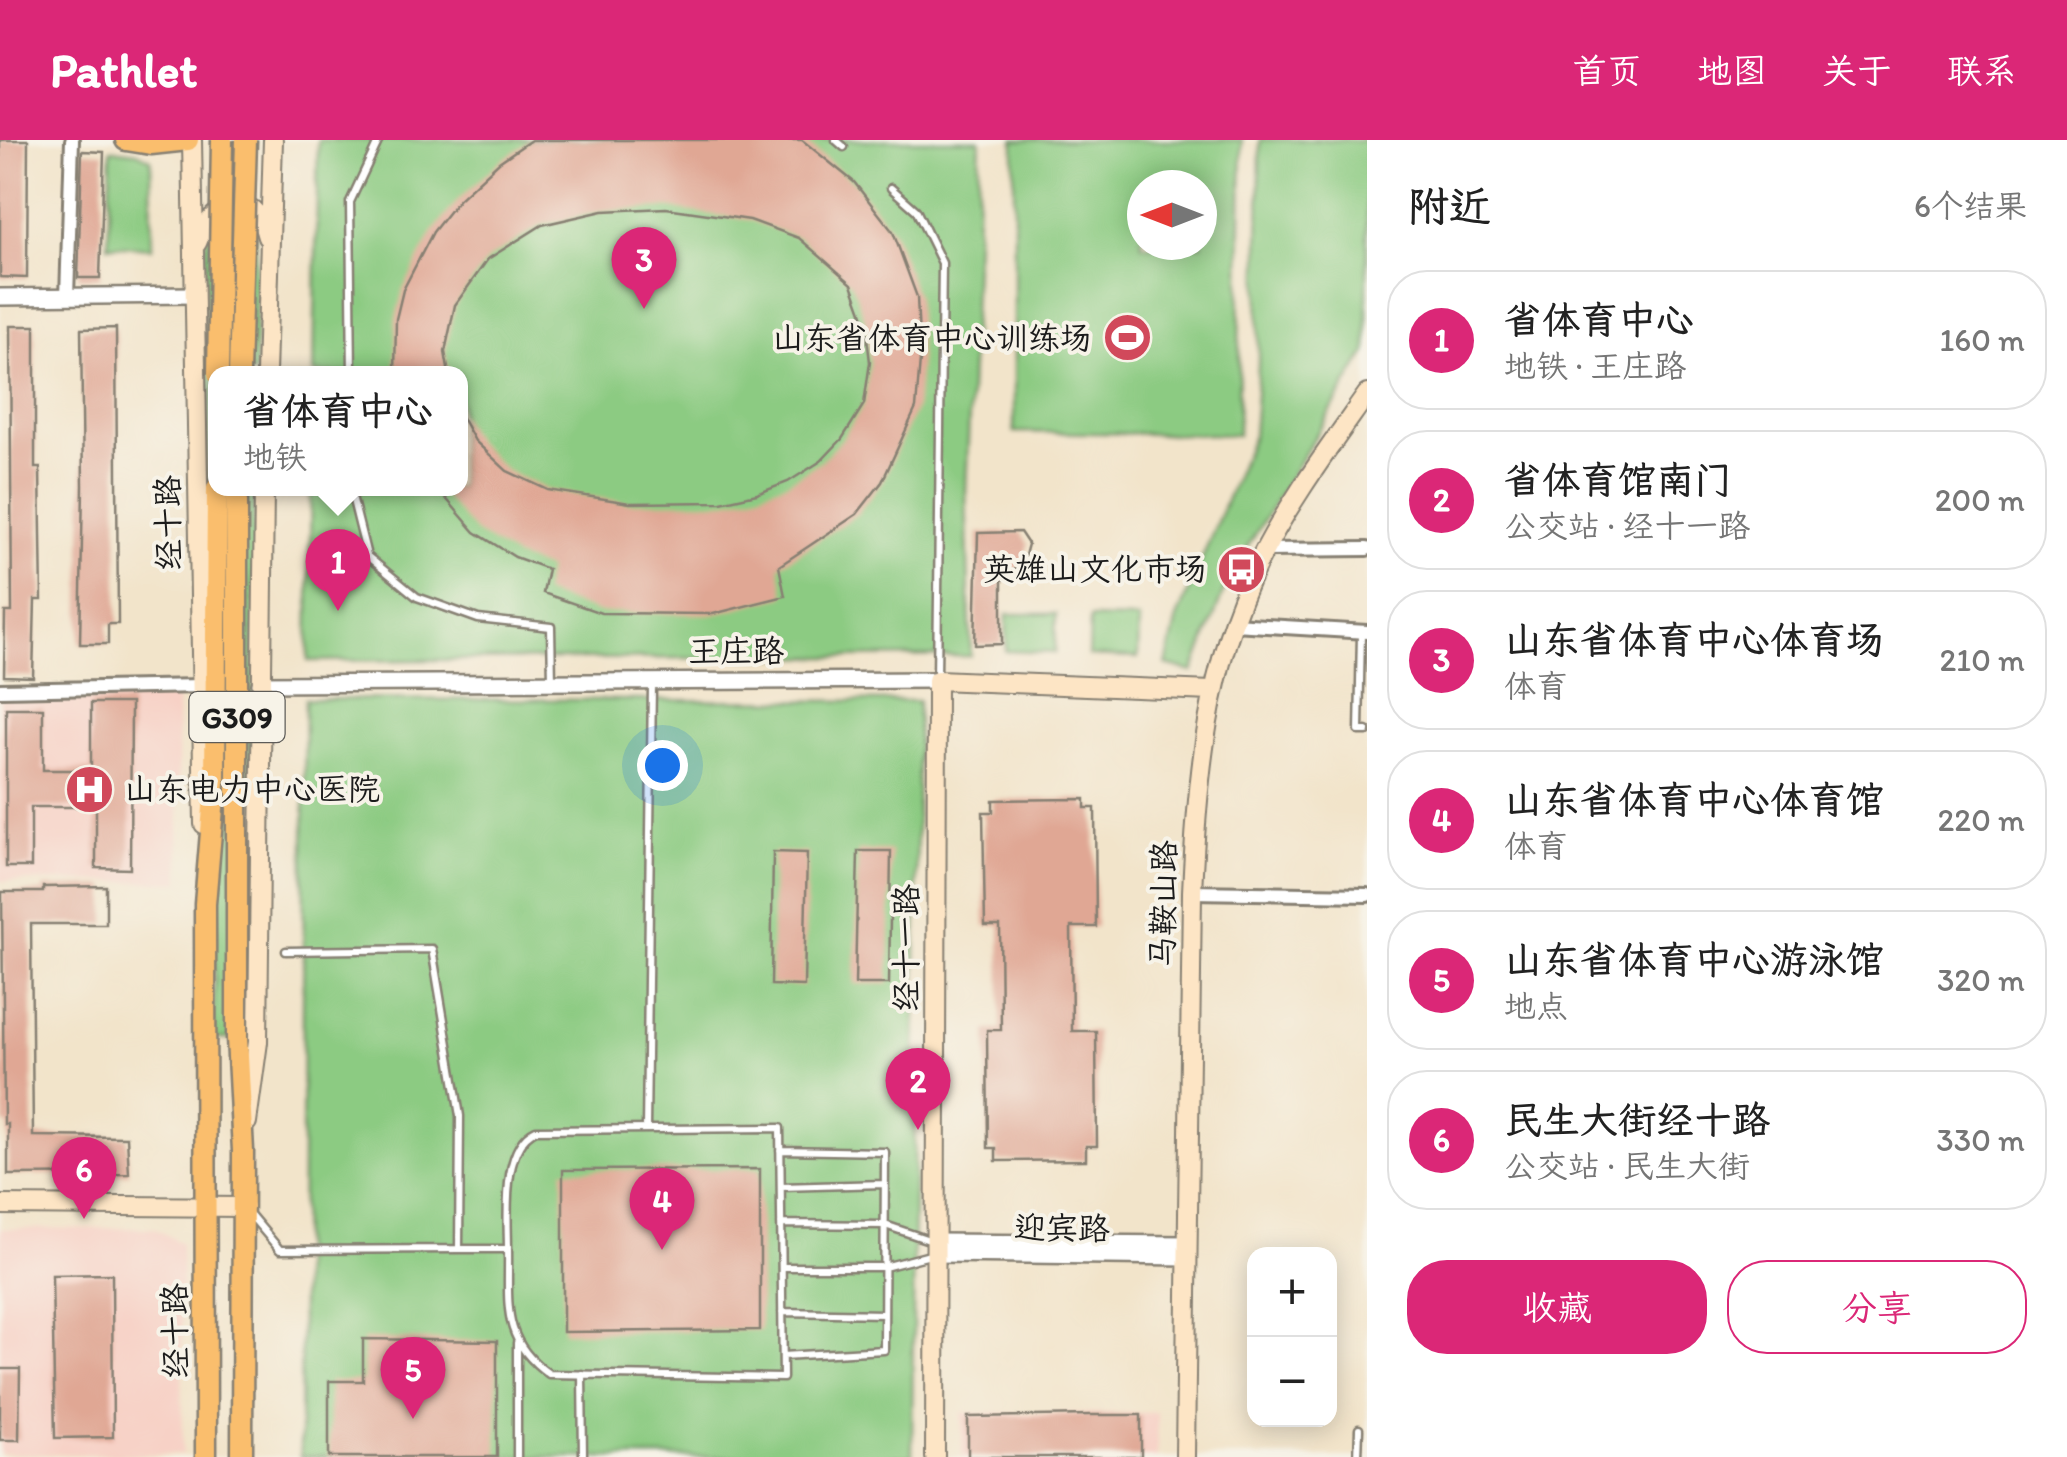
<!DOCTYPE html>
<html lang="zh">
<meta charset="utf-8">
<style>
:root{--surface:#fff;--page:#f2f2f2;--text:#222;--muted:#767676;--line:#e0e0e0;--accent:#db2777}
body{margin:0;font-family:Itim,"LXGW WenKai TC",sans-serif;background:var(--page);color:var(--text)}
.controls{position:absolute;right:30px;bottom:30px;display:grid;overflow:hidden;border-radius:20px;box-shadow:0 5px 25px #0003}
.controls button{width:90px;height:90px;display:grid;place-items:center;padding:0;border:0;border-bottom:2px solid var(--line);background:var(--surface);color:var(--text);font:50px sans-serif}
.compass{position:absolute;left:1127px;top:30px;width:90px;height:90px;border-radius:50%;background:var(--surface);box-shadow:0 5px 25px #0003;rotate:270deg}
.you{position:absolute;left:662px;top:625px;width:35px;height:35px;margin:-25px;border:8px solid #fff;border-radius:50%;background:#1a73e8;box-shadow:0 0 0 15px #1a73e833}
.badge{display:grid;place-items:center;width:65px;height:65px;border-radius:50%;background:var(--accent);color:#fff;font-size:32px;font-weight:700}
.pin{position:absolute;translate:-50% -82px;filter:drop-shadow(0 2px 5px #0008)}
.pin::after{content:'';position:absolute;top:52px;width:35px;height:30px;background:inherit;clip-path:polygon(0 0,100% 0,50% 100%)}
.popup{position:absolute;left:208px;top:226px;width:260px;height:130px;box-sizing:border-box;display:grid;place-content:center;border-radius:20px;background:var(--surface);filter:drop-shadow(0 2px 8px #0005);font-size:32px;white-space:nowrap;color:var(--muted)}
.popup b{font-size:38px;color:var(--text)}
.popup::after{content:'';position:absolute;left:50%;top:100%;margin-left:-20px;border:20px solid transparent;border-top-color:var(--surface)}
.list{margin:0;padding:0;list-style:none}
h2{display:flex;justify-content:space-between;align-items:center;height:130px;margin:0;padding:0 40px;font-size:42px}
h2 small{font-size:32px;font-weight:400;color:var(--muted)}
.list li{display:grid;grid-template-columns:65px 1fr auto;gap:30px;align-items:center;box-sizing:border-box;height:140px;margin:0 20px 20px;padding:0 20px;border:2px solid var(--line);border-radius:40px}
.list b{display:block;font-size:38px;white-space:nowrap}
.list p{margin:0;font-size:32px;white-space:nowrap;color:var(--muted)}
.list em{font-size:32px;font-style:normal;color:var(--muted)}
.actions{display:flex;gap:20px;padding:30px 40px}
.actions a{flex:1;padding:22px 0;border:2px solid var(--accent);border-radius:40px;text-align:center;font-size:35px;color:var(--accent)}
.actions .main{background:var(--accent);color:#fff}
.map{position:relative;flex:none;width:1367px;height:1317px;overflow:hidden}
header{display:flex;align-items:center;gap:60px;box-sizing:border-box;height:140px;padding:0 50px;background:var(--accent);color:#fff}
header strong{font-size:48px}
nav{display:flex;gap:55px;margin-inline-start:auto;font-size:35px}
main{display:flex}
aside{flex:1;background:var(--surface)}
.map>svg:first-child{display:block}
</style>
<header>
<strong>Pathlet</strong>
<nav><a>首页</a><a>地图</a><a>关于</a><a>联系</a></nav>
</header>
<main>
<div class="map">
<svg width="1367" height="1317" viewBox="0 0 1367 1317">
<rect width="100%" height="100%" fill="#f7f3e8"/>
<filter id="ink" filterUnits="userSpaceOnUse"><feTurbulence type="fractalNoise" baseFrequency=".01" numOctaves="2"/><feDisplacementMap in="SourceGraphic" scale="20" xChannelSelector="R" yChannelSelector="G"/><feConvolveMatrix kernelMatrix="1 2 1 2 8 2 1 2 1" color-interpolation-filters="sRGB"/></filter>
<filter id="wash" filterUnits="userSpaceOnUse"><feTurbulence type="fractalNoise" baseFrequency=".0048" numOctaves="4" result="noise"/><feDisplacementMap in="SourceGraphic" scale="40" xChannelSelector="R" yChannelSelector="G"/><feGaussianBlur stdDeviation="2.25" result="paint"/><feColorMatrix in="noise" values="0 0 0 0 0 0 0 0 0 0 0 0 0 0 0 0 0 1.4 0 .05"/><feComposite in="paint" operator="in"/></filter>
<g filter="url(#wash)">
<rect width="100%" height="100%" fill="#f2e4ca"/>
<!-- built -->
<path fill="#f7d1c6" d="M177,556l3,186 -180,-1v-184z
M154,1088l27,15 2,211h-183v-225z
M962,1273h195v44h-195z"/>
<!-- green -->
<path fill="#8ccb82" stroke="#54744f" stroke-width="2.5" fill-rule="evenodd" d="M318,0h662l-14,351 5,165 -663,5 3,-172 149,-1v-114l-146,-1z
M1014,0h228l-4,295 -224,-3zM1142,45h60v60h-60z
M1260,0h107v212l-138,225 -36,95 -27,-7 11,-47 76,-182 5,-71z
M111,9l26,3 14,7 1,89 -44,-3z
M229,76l10,1 17,17 -1,139 -40,1v114l39,1 -3,550h-38l8,-296h-13l-2,-509z
M1007,474h49l-1,39 -49,-2z
M1090,478l49,1 -1,39 -49,-2z
M305,559l613,2 -6,756h-612z"/>
<g id="blocks">
<!-- building -->
<path fill="#e0a794" d="M0,0h28l-1,138 -27,-1z
M531,0h271l52,42 39,50 24,65 3,63 -4,48 -34,74 -25,32 -78,52 6,30 -72,18 -112,-1 -58,-20 5,-24 -33,-12 -40,-25 -38,-44h23v-74l15,27 32,30 41,19 82,13 91,-1 36,-8 31,-12 33,-21 21,-22 22,-35 6,-42 -5,-42 -13,-36 -53,-46 -49,-18 -84,-12 -63,3 -61,14 -54,34 -33,46 -10,47 4,22h-54l1,-55 7,-29 30,-58 26,-33 40,-37z
M82,11l22,1 -4,126h-22z
M10,186h25v142h5l2,132h-7l-2,77 -29,-1 1,-64h7z
M116,188l2,296h-10v20h-28l3,-158 -2,-157z
M1020,392l8,12 -5,19 -21,17v64l-27,1 3,-112z
M91,563h40l-1,166 -34,-1v-61h-65v60h-25v-159h37v62h48z
M1085,659v9h10l1,119h-25l1,104h24l1,115h-11v14l-90,1v-13h-8l-1,-118h14l-1,-104h-15l-2,-114h10v-12z
M858,711h33l-2,133h-34z
M773,712l34,1 -3,133 -33,-1z
M106,746v38h-75l2,212 94,1 2,37 -121,1v-51h-4l-2,-232h41v-5z
M760,1029v161l-197,2v-162z
M112,1134l1,163 -58,1 -3,-163z
M363,1199l134,2v116h-168v-76h34z
M0,1229h20l-1,71h-19z
M1090,1275h51v42h-173v-40z"/>
</g>
</g>
<g filter="url(#ink)">
<use href="#blocks" fill-opacity="0" stroke="#878073" stroke-width="2.5"/>
<g fill="none" stroke-linecap="round" stroke-linejoin="round">
<defs>
<path id="service" d="M836,0l8,7
M891,48l25,22 26,53 -5,416
M352,234l-2,-172 29,-62
M350,348l17,68 50,41 61,22 73,8 1,55
M1361,493l-2,98h8
M646,989l6,-444
M780,1010l105,2 -1,198 -101,6
M781,1047l103,-3
M248,1072l32,38 179,-1 1,-133 -28,-167 -146,2
M781,1084l104,1 47,16
M459,1109h49c1,55 -8,90 41,125l234,4 -3,-250 -244,2c-35,16 -28,86 -28,119
M782,1127h102l50,-13
M782,1172l102,2
M517,1203v114
M582,1234l1,83
M1358,1317l1,-28"/>
<path id="minor" d="M67,157l5,-157
M1265,410l102,-1
M1233,484l134,8
M0,550l201,-4
M1192,752l175,3"/>
<path id="tertiary" d="M0,157l195,-2
M260,544l677,-4
M935,1102l253,2
M935,1114l253,3"/>
<path id="secondary" d="M192,0l12,684
M197,103c15,-41 57,-59 70,-6
M266,234l7,-234
M247,982l11,-80 6,-554
M0,1065l244,2
M935,1317l2,-777 275,11
M1185,1317l7,-565c5,-114 15,-226 66,-329 30,-60 71,-115 109,-169"/>
<path id="trunk" d="M126,0l25,4 37,-4
M237,348v550l6,113 -1,306
M206,1317l-1,-553 10,-120 2,-296"/>
</defs>
<!-- service casing -->
<use href="#service" stroke="#878073" stroke-width="11"/>
<!-- minor casing -->
<use href="#minor" stroke="#878073" stroke-width="18"/>
<!-- tertiary casing -->
<use href="#tertiary" stroke="#878073" stroke-width="20"/>
<!-- secondary casing -->
<use href="#secondary" stroke="#878073" stroke-width="22"/>
<!-- trunk casing -->
<use href="#trunk" stroke="#878073" stroke-width="25"/>
<!-- service -->
<use href="#service" stroke="#fff" stroke-width="6"/>
<!-- minor -->
<use href="#minor" stroke="#fff" stroke-width="12"/>
<!-- tertiary -->
<use href="#tertiary" stroke="#fff" stroke-width="15"/>
<!-- secondary -->
<use href="#secondary" stroke="#fde5c5" stroke-width="18"/>
<!-- trunk -->
<use href="#trunk" stroke="#fabe6d" stroke-width="20"/>
<defs>
<path id="trunk-bridge" d="M218,234l4,-234
M239,234l7,-234"/>
</defs>
<!-- trunk-bridge casing -->
<use href="#trunk-bridge" stroke="#878073" stroke-width="25" stroke-linecap="butt"/>
<!-- trunk-bridge -->
<use href="#trunk-bridge" stroke="#fabe6d" stroke-width="20"/>
</g>
</g>
<!-- icons -->
<defs>
<symbol id="stadium-disc" viewBox="-11 -11 22 22"><circle r="9.5" fill="#d1495b" stroke="#f7f3e8"/><path d="M0-5a6.5 5 0 1 0 0 10a6.5 5 0 1 0 0-10ZM-3.5-1.8h7v3.6h-7Z" fill="#fff"/></symbol>
<symbol id="bus-disc" viewBox="-11 -11 22 22"><circle r="9.5" fill="#d1495b" stroke="#f7f3e8"/><path d="M-5-6H5V4H4V6H2V4H-2V6H-4V4H-5ZM-3.5-4V0h7V-4ZM-3.5 1.2v1.5H-2V1.2ZM2 1.2v1.5H3.5V1.2Z" fill="#fff"/></symbol>
<symbol id="hospital-disc" viewBox="-11 -11 22 22"><circle r="9.5" fill="#d1495b" stroke="#f7f3e8"/><path d="M-5-5h3v3.5h4V-5h3V5h-3V1.5h-4V5h-3Z" fill="#fff"/></symbol>
</defs>
<g fill-rule="evenodd">
<use href="#stadium-disc" x="1100" y="170" width="55" height="55"/>
<use href="#bus-disc" x="1214" y="402" width="55" height="55"/>
<use href="#hospital-disc" x="62" y="622" width="55" height="55"/>
</g>
<g text-anchor="middle" dominant-baseline="central" stroke-width="8" stroke-linejoin="round" paint-order="stroke">
<!-- shield labels -->
<rect fill="#f7f3e8" stroke="#5e5c59" stroke-width="2.5" x="189.5" y="552" width="95" height="50" rx="8"/>
<g font-size="30" font-weight="bold" fill="#1c1c1c">
<text x="237" y="577">G309</text>
</g>
<!-- poi labels -->
<g font-size="32" fill="#1c1c1c" stroke="#f7f3e8" text-anchor="end">
<text x="1092" y="198">山东省体育中心训练场</text>
<text x="1207" y="429">英雄山文化市场</text>
<text x="124" y="649" text-anchor="start">山东电力中心医院</text>
</g>
<!-- street labels -->
<g font-size="32" fill="#1c1c1c" stroke="#f7f3e8">
<text transform="translate(168 383) rotate(-91)">经十路</text>
<text x="736" y="511">王庄路</text>
<text transform="translate(1163 764) rotate(-89)">马鞍山路</text>
<text transform="translate(906 808) rotate(-90)">经十一路</text>
<text transform="translate(1062 1088) rotate(1)">迎宾路</text>
<text transform="translate(175 1191) rotate(-91)">经十路</text>
</g>
</g>
</svg>
<div class="controls">
<button>+</button>
<button>−</button>
</div>
<svg class="compass" viewBox="-18 -18 36 36"><path d="M0-13l5 13h-10z" fill="#e53935"/><path d="M0 13l5-13h-10z" fill="#767676"/></svg>
<div class="you"></div>
<div class="pin badge" style="left:338px;top:471px">1</div>
<div class="popup"><b>省体育中心</b>地铁</div>
<div class="pin badge" style="left:918px;top:990px">2</div>
<div class="pin badge" style="left:644px;top:169px">3</div>
<div class="pin badge" style="left:662px;top:1110px">4</div>
<div class="pin badge" style="left:413px;top:1279px">5</div>
<div class="pin badge" style="left:84px;top:1079px">6</div>
</div>
<aside>
<h2>附近<small>6个结果</small></h2>
<ul class="list">
<li><span class="badge">1</span><div><b>省体育中心</b><p>地铁 · 王庄路</p></div><em>160 m</em></li>
<li><span class="badge">2</span><div><b>省体育馆南门</b><p>公交站 · 经十一路</p></div><em>200 m</em></li>
<li><span class="badge">3</span><div><b>山东省体育中心体育场</b><p>体育</p></div><em>210 m</em></li>
<li><span class="badge">4</span><div><b>山东省体育中心体育馆</b><p>体育</p></div><em>220 m</em></li>
<li><span class="badge">5</span><div><b>山东省体育中心游泳馆</b><p>地点</p></div><em>320 m</em></li>
<li><span class="badge">6</span><div><b>民生大街经十路</b><p>公交站 · 民生大街</p></div><em>330 m</em></li>
</ul>
<div class="actions"><a class="main">收藏</a><a>分享</a></div>
</aside>
</main>
